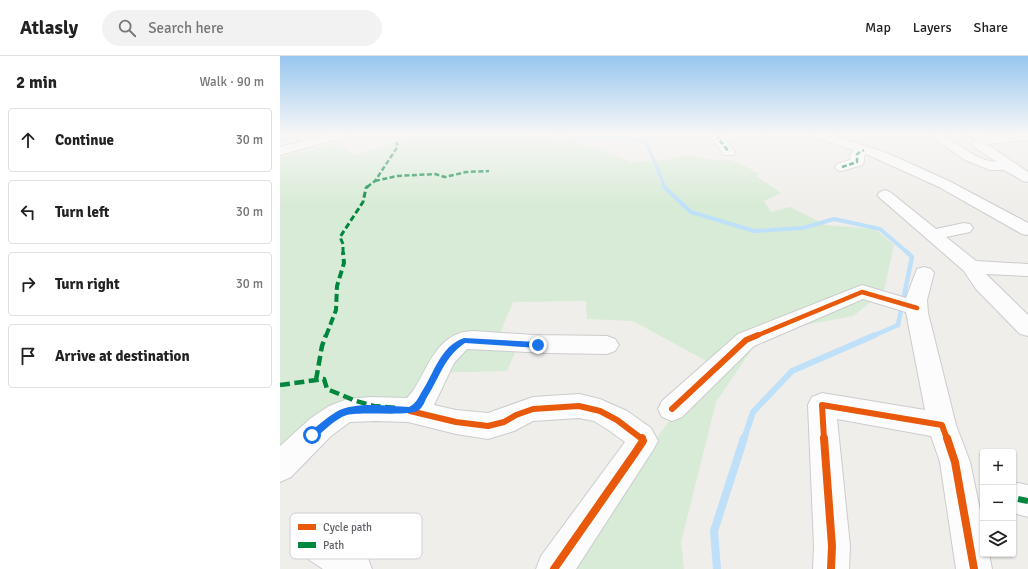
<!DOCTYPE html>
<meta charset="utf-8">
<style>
:root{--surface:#fff;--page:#f2f2f2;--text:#222;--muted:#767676;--line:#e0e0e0}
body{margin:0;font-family:Signika,sans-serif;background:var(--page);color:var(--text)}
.controls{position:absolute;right:12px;bottom:12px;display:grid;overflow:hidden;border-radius:4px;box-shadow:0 1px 3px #0004}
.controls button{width:36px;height:36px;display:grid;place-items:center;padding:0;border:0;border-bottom:1px solid var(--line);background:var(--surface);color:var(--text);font:20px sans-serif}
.stop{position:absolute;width:12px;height:12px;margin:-9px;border:3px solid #1a73e8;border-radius:50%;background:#fff}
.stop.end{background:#1a73e8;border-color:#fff;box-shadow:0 1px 4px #0008}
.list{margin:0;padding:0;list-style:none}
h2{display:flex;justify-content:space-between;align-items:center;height:52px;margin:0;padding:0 16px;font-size:17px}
h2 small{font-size:13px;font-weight:400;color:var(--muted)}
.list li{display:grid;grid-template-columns:26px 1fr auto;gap:12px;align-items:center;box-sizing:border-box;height:64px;margin:0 8px 8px;padding:0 8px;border:1px solid var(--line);border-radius:4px}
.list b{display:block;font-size:15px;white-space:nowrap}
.list em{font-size:13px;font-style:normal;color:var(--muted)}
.icon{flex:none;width:22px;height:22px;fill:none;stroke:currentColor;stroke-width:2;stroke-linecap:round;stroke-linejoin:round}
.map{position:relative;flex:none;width:748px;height:513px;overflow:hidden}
header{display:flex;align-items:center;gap:24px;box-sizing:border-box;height:56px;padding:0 20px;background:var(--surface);border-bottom:1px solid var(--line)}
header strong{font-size:19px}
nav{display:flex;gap:22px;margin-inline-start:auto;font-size:14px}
.search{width:280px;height:36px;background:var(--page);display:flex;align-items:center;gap:10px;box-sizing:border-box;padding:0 14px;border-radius:22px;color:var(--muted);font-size:15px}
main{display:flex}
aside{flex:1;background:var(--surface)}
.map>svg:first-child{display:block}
</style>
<header>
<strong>Atlasly</strong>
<div class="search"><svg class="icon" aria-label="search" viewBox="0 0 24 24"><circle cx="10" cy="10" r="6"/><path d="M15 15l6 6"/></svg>Search here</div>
<nav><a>Map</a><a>Layers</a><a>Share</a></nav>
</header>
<main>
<aside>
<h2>2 min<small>Walk · 90 m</small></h2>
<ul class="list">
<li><svg class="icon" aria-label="ahead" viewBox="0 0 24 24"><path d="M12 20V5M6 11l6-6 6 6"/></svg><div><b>Continue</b></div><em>30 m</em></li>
<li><svg class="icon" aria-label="left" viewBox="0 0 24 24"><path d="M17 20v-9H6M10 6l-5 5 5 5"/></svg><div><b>Turn left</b></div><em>30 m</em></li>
<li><svg class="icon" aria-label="right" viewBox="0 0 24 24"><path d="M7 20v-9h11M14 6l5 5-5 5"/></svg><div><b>Turn right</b></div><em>30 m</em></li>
<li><svg class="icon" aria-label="arrive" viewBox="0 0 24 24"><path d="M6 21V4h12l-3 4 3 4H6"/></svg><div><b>Arrive at destination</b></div></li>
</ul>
</aside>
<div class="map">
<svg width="748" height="513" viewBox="0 0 748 513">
<rect width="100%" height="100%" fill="#efeeea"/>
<!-- industrial -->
<path fill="#dfddda" d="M0,78h71l-71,18z"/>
<!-- green -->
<path fill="#d8ebd6" d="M128,78h122l45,7 56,21 33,-2 24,-5 31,6c12,-5 29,7 40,13l-3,2 25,17 -17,8 7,11 19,-5 36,18 49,4 19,16 -10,46 -31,25 -54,10 -45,20 -38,56 -35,140 3,27h-113l81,-124 58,-82 -77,-42 -46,-2 -1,-18 -73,1 -15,36 19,10 -10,23 -79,2 -29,35 -57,10 -62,63v-324l58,-14 18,12 51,-17z"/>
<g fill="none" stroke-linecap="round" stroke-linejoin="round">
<!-- stream-far4 -->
<path stroke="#bfe0f9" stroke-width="3" d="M273,78l25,5 36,-2 32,5 19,45"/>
<!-- stream-far3 -->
<path stroke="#bfe0f9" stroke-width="4" d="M383,130l28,26 63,19 49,-3 31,-9 46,10 28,24"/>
<!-- stream-far2 -->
<path stroke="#bfe0f9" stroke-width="4.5" d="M593,280l25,-11 14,-68 -5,-5"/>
<!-- stream-far1 -->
<path stroke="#bfe0f9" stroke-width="6" d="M464,383l9,-27 39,-41 83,-36"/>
<!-- stream -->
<path stroke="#bfe0f9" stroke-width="8" d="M437,513l-3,-38 30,-93"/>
<defs>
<path id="minor" d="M49,78h22l-2,2 -69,19v-8z
M434,78h12l-2,4 11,14 -1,3h-10l-12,-17z
M528,78h20l59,19 62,28 79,42v12l-6,-1 -83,-47 -73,-33 -2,2v6l-2,3 -20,6 -5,-1 -2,-3 2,-3 13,-4 1,-6 3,-4 -44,-14z
M648,78h14l32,21 11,5 12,2 -23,-15 -2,-3 4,-4 -9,-6h16l4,2 41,-2v6l-41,4 41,28v10l-5,-1 -19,-11h-14l-25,-10z
M605,134l5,2 46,37 28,-6 6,1 3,4 -3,4 -24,5 30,24 52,3v12l-42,-2 42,41v21l-8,-2 -44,-45 -12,-18 -84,-73 -3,-3 3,-3z
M644,211l7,2 3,4 -7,27 1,13 28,112 14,37 13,62v30h6l3,15h-36l-16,-107 -9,-26 -94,-17 13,127 -1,23h-36l1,-23 -6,-141 4,-8 10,-4 103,17 -19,-98 -43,-13 -109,47 -72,71 -10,4 -10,-4 -4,-8 4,-8 76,-67 124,-49 44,13 11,-29z
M194,275l59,4 74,1 8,3 4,6 -4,6 -8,3 -59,-1 -81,-4 -13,14 -20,42 22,5 32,3 45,-16 46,-3 21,5 27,12 24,17 7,13 -5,9 -77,119h-40l5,-13 84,-114 -18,-13 -13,-8 -15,-3 -46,3 -19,10 -26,8 -32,-5 -48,-12 -32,-1 -26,1 -19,14 -40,41 -11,5v-36l31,-28 18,-12 8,-3 10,-4 24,-2 36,1 6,-7c16,-25 25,-60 61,-60z
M738,427l10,2v32l-15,-4v-28z
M41,472l13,5 33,23 5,13h-49l-15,-10 -5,-13 5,-13z"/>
</defs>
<!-- minor casing -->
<use href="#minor" stroke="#cbcccc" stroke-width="2"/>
<!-- minor -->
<use href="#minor" fill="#fdfcfc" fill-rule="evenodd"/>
<defs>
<path id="rail" d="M0,88l40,-10"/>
</defs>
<!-- rail casing -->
<use href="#rail" stroke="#e4e4e4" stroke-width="3"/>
<!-- rail -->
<use href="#rail" stroke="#fff" stroke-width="2" stroke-dasharray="5.5" stroke-linecap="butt"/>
<!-- quiet-far4 -->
<path stroke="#00873e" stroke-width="2.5" stroke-dasharray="5 2.5" stroke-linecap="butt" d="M440,78l-2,4 11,14
M562,111l15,-5v-8l7,-4
M95,125l22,-5 38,-2 10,3 21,-5 23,-1
M87,131l8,-6 23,-35 -2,-4"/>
<!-- quiet-far3 -->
<path stroke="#00873e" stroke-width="3" stroke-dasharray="6 3" stroke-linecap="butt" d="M63,197v-9l-3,-7 23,-35 3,-14 2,-2"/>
<!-- quiet-far2 -->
<path stroke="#00873e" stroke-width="4" stroke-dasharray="8 4" stroke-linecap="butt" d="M46,280l10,-26 1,-24 7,-23 -1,-11"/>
<!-- quiet-far1 -->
<path stroke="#00873e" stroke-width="4.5" stroke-dasharray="10 4.5" stroke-linecap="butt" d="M36,324l6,-34 4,-11
M0,329l44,-6 3,10 29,12 18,5 25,2"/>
<!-- quiet -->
<path stroke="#00873e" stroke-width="6" stroke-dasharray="12 6" stroke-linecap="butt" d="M738,443l10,2"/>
<defs>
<path id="cycleway-far2" d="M476,280l106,-44 55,16"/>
<path id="cycleway-far1" d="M392,353l74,-69 12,-5
M130,355l46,11 32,4 16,-4 12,-7 17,-6 46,-3 21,5 17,9 25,19
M544,383l-2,-34 120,20 5,14"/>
<path id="cycleway" d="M544,382l8,108 -1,23
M667,382l8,24 19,107
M274,513l81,-116 8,-12 -1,-3"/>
</defs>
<!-- cycleway-far2 casing -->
<use href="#cycleway-far2" stroke="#fff" stroke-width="7"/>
<!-- cycleway-far1 casing -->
<use href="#cycleway-far1" stroke="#fff" stroke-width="8"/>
<!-- cycleway casing -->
<use href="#cycleway" stroke="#fff" stroke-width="10"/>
<!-- cycleway-far2 -->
<use href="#cycleway-far2" stroke="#e8590c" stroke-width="4.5"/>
<!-- cycleway-far1 -->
<use href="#cycleway-far1" stroke="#e8590c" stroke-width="6"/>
<!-- cycleway -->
<use href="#cycleway" stroke="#e8590c" stroke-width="8"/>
</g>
<!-- sky -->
<linearGradient id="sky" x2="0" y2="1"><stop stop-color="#97c6ef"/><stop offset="0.52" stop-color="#f8f7f6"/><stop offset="1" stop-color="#f8f7f6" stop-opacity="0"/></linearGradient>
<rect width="748" height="150" fill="url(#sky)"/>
<!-- route -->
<path fill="#1a73e8" d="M184,282l74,4 4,3 -4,3 -73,-5c-21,14 -25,34 -38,54 -2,4 -4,10 -8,13 -8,7 -56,1 -72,5 -11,3 -23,16 -32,23h-6l-2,-3 2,-3c9,-6 17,-14 27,-20 19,-11 52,-6 73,-5 6,-3 9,-8 12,-14 13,-19 19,-47 43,-55z"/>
<!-- legend -->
<rect x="10" y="457" width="132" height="46" rx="6" fill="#fff" stroke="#cfd0d2" stroke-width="1"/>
<rect x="18" y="468" width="18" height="6" fill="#e8590c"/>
<rect x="18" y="486" width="18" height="6" fill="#00873e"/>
<g font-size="11" fill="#5f6368">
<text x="43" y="475">Cycle path</text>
<text x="43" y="493">Path</text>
</g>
</svg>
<div class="controls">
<button>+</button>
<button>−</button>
<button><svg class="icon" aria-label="layers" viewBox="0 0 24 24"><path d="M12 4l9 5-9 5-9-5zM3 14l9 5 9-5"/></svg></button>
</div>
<div class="stop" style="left:32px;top:379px"></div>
<div class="stop end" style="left:258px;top:289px"></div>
</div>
</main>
